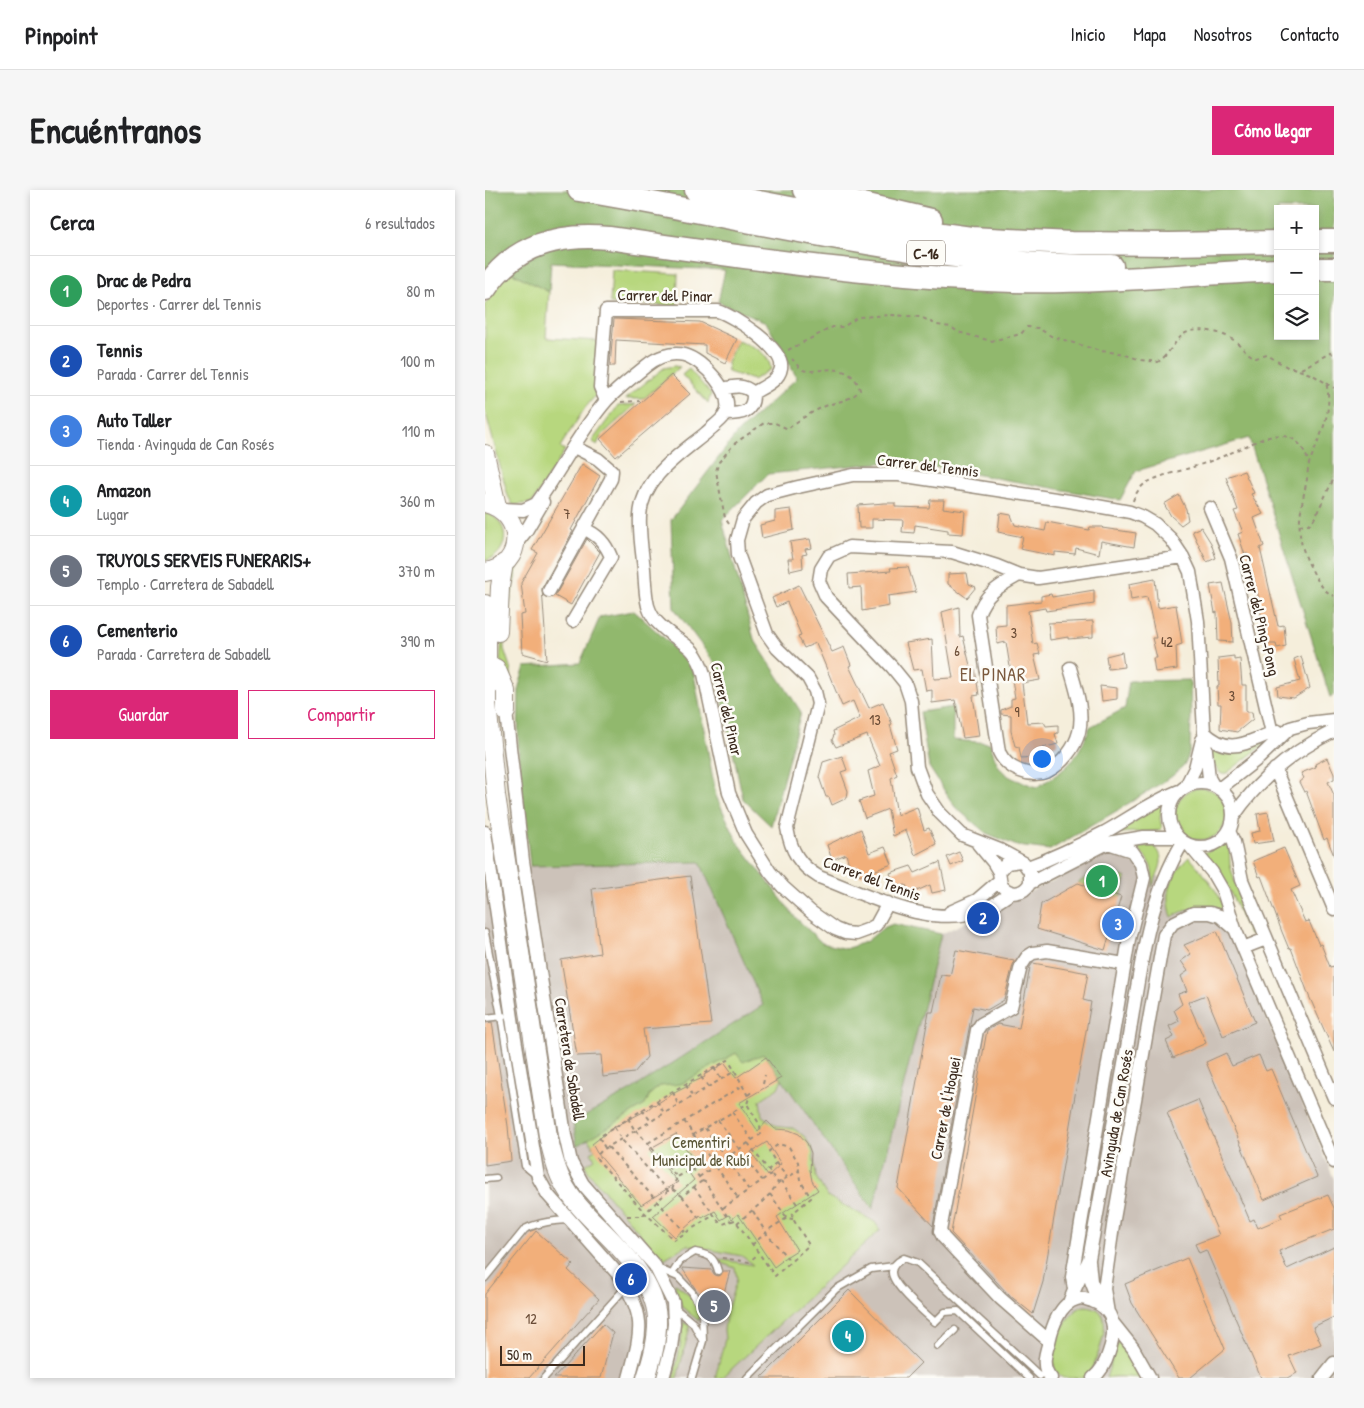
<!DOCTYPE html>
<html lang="es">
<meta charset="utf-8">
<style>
:root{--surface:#fff;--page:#f6f6f6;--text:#202124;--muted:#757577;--line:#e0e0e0;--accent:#db2777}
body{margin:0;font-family:"Patrick Hand",sans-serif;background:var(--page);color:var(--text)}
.controls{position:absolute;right:15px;top:15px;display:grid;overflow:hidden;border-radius:0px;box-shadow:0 2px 8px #0003}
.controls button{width:45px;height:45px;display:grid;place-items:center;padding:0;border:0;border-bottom:1px solid var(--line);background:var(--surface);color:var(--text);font:25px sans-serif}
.scale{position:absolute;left:15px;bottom:12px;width:85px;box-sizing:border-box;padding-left:5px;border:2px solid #3b2a1e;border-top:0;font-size:14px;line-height:18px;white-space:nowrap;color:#3b2a1e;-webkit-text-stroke:4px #fdfcf7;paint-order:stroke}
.you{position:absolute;left:556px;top:568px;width:18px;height:18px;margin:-12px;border:4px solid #fff;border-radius:50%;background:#1a73e8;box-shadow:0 0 0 8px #1a73e833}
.badge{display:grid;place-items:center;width:32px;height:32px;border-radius:50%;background:var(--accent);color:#fff;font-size:16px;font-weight:700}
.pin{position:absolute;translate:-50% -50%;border:2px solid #fff;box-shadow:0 1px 5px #0006}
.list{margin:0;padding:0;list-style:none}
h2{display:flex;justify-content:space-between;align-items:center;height:65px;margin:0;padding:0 20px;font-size:21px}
h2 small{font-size:16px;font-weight:400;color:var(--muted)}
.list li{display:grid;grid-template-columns:32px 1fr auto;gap:15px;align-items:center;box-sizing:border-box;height:70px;padding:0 20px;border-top:1px solid var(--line)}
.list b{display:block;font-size:19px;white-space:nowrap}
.list p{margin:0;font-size:16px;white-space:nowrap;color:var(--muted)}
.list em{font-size:16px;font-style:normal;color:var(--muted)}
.actions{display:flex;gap:10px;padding:15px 20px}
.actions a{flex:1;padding:11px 0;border:1px solid var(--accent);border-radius:0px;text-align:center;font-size:18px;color:var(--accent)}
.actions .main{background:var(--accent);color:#fff}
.icon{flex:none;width:28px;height:28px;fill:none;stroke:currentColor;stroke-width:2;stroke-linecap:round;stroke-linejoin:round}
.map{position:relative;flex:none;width:849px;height:1188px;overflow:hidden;border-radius:0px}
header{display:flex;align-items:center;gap:30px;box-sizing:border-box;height:70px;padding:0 25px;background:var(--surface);border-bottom:1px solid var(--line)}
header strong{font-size:24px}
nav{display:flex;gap:28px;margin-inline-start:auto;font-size:18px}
.intro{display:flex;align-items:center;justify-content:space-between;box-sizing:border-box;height:120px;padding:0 30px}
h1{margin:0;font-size:35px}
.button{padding:12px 22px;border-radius:0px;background:var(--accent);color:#fff;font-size:18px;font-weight:700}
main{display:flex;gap:30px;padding:0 30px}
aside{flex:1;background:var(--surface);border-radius:0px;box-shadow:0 2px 8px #0003}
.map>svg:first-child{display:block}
</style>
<header>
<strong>Pinpoint</strong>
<nav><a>Inicio</a><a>Mapa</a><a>Nosotros</a><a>Contacto</a></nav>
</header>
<div class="intro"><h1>Encuéntranos</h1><a class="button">Cómo llegar</a></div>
<main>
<aside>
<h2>Cerca<small>6 resultados</small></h2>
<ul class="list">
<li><span class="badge" style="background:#2e9e5b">1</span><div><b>Drac de Pedra</b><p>Deportes · Carrer del Tennis</p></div><em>80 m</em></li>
<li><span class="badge" style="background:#1a4fb4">2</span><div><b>Tennis</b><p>Parada · Carrer del Tennis</p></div><em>100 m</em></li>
<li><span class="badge" style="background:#3f7fe0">3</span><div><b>Auto Taller</b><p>Tienda · Avinguda de Can Rosés</p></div><em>110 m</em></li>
<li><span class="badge" style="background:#0f9aa8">4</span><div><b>Amazon</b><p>Lugar</p></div><em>360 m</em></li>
<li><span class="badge" style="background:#6b7280">5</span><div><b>TRUYOLS SERVEIS FUNERARIS+</b><p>Templo · Carretera de Sabadell</p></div><em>370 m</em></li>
<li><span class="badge" style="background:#1a4fb4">6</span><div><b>Cementerio</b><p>Parada · Carretera de Sabadell</p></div><em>390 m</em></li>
</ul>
<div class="actions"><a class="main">Guardar</a><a>Compartir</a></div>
</aside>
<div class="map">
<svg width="849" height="1188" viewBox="0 0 849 1188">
<rect width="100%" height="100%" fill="#fdfcf7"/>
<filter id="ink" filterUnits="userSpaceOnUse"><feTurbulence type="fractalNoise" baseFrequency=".02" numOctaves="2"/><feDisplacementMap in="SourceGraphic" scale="10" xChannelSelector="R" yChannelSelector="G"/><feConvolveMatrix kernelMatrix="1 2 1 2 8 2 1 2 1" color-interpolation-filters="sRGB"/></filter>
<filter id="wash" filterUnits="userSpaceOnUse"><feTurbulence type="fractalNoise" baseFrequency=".0096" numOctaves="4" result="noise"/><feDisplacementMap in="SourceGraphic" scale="20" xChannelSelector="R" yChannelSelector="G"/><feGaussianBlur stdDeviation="1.12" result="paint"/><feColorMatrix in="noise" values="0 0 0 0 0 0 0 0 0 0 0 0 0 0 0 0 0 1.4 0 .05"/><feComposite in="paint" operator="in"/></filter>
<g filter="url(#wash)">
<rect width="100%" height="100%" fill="#f5eedb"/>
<!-- industrial -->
<path fill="#ccc2b9" d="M0,628l5,49 210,-5 68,154 -11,28 115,165 69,-275 171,-81 108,54 114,272v199h-849z"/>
<!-- green -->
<path fill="#b7d77e" stroke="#79804e" d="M127,80l66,4 -1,32 -67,-3z
M24,81l40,21 -3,46 53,3 -3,54 -11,13 -25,39 5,3 -33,53 -19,2 -5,-9 -23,-86v-106z
M253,150c16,8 29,10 33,29l-18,11 -25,-8 -1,-10z
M189,176l6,1 -37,32h-18l39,-31z
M204,179l22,25 -3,9 -26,-28z
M151,214l-35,32 -4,9 -5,-4 26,-35z
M0,323c26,6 26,41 0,48z
M34,371l-11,50 -1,-31z
M17,447h2v12l7,21v24l-11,-34z
M778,549l3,4 -39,30 -6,1 -10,-12 -1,-16c22,14 34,5 53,-7z
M690 624a26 26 0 1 1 52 0a26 26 0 1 1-52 0Z
M678,612l-3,16 2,10 -4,3 -40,2 -1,-4z
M743,650l1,1 1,24 8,27 17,39 -2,5 -4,-1c-7,-14 -12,-29 -19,-43 -7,-14 -15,-27 -26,-39z
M651,656h18c14,13 4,25 -2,41 2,-21 -2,-25 -16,-41z
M704,667c14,15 26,30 35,49l-4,6c-19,-5 -30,-6 -48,5 -8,-25 -1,-43 17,-60z
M614,679l27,9 -5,19 -43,-14z
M284,862l15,22 -6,14 -18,12 2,16 17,11 14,1 12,9 8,14 3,26 11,19 48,26 5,8 -158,148h-7l10,-39 -1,-9 2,-17 11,-34 -2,-11 -16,-6 -1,-3 35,6 -11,-9 -55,-11 -25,15 -73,-87 -4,-8 10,-6 -4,-6 4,-3 -7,-11 57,-34 5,-11 10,-8 21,-3 55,-30z
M189,1093c15,10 25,19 25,38l-17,-14z
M600,1116c26,1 20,25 15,42 -3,8 -7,27 -17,30 -5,0 -14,0 -20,0 -4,-3 -8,-7 -9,-12 -2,-18 12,-57 31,-60z
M198,1132l7,4 -13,52h-4c5,-19 9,-37 10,-56z
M634,1147l26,41c-14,0 -27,-3 -39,0z"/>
<!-- forest -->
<path fill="#91b86d" stroke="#667146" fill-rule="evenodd" d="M0,0h849v505l-4,2 -81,-259 -113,33 -16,29 -220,-39 -132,13 -46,46 32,119 47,73 -30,114 -28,-27 -29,-137 -40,-54 -3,-88 67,-88 59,-54 -31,-56 -48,-20 7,-32 -174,-8 -2,30 -40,-21 66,-41 -90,52zM793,19h37v127h-37z
M149,421l58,52 24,133 21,45 58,76 27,26 24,6 21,-8 16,-13 10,-4 48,10 -68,275 -109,-155 -21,8 -7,-9 -55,31 -21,2 -10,8 -5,11 -68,41 -4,-24 58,-32 132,-85 -63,-143 -170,4 -12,-118 1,-62 6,-19 55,-4 20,-46z
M705,490l1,36 -1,35 -6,15 -13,11 -53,33 -68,40 -33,-4 -31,-13 -31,-26 -26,-40 -9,-55 33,-5v33l37,3c10,34 15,33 47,44 32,-19 39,-26 53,-60l35,-19 4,-27z"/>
<g id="blocks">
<!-- building -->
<path fill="#f2af7a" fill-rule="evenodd" d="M129,129l86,3 37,17 -12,24 -20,-10v-8l-89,-5 -1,26h-5z
M186,185l19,19 -74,63 -16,-18z
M97,274l18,12 -29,54 2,1 -31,57 5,72 -25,-7 -2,-38 5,-1 -4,-31 17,-30 -6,-3z
M759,281l10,22 -3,1 12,20 -9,4 10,28 -4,2 18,78 6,-1 2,21 -9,2 -1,-4h-7l-12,-45h2l-12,-46 -2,2 -7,-21 5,-2 -9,-21 4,-1 -12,-33z
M694,305l7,14 2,11 -7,5 -10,-9 -7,-12z
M445,310h14l-1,8 22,3 -2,23 -15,-1v-3l-33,-5 -1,8 -12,-1 1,-12 -31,-1v9h-13l-1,-23 27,-2h10v4l34,1z
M306,319l3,21 -32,8 -2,-13 15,-4v-10z
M515,323l11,2 4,10 30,6 2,-9 42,8 1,-3h13l-1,1 34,5 -2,14 -33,-6 -2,13 -23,-6 -1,6 -20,-2v4l-35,-7 3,-12 -25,-5z
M716,337l10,16 5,15 -9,4 -15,-31z
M102,349l13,13 -29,53 -16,-9z
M325,349l2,9 -7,1 2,5 -5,1 1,13 -13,3 -2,-12h5l-3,-17z
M423,377l8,25 -28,4 1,10 -27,5 -1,-24 -12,1 -1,-14 43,-3 -1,-3z
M482,383l2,11 7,3 -9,11 -19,-14v-10z
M670,389l3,29 18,-3 6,39 -6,2 1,23 -22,3 -2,-14h4l-5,-20h4l-9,-41 -16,3 -2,-16z
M738,393l9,40 1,19 -15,-1 -1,-29 -2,1 -5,-28z
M314,395l33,67 12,-5 7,18 -2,1 20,42 14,-6 9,22 -2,1 7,24 -8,3 8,23 -6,3 6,37 20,-8 7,23 5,-2 7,16 -21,11 -9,-25 -13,6 -5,-27 -23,9 -6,-17 15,-5 -6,-25 12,-5 -13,-31 -31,12 -4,-7 2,-5 -1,-4 27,-13 -7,-17 -11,5 -26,-63 -12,5 -6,-12 3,-1 -14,-33 -11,5 -4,-9z
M609,400v14l-48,7 -1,-3 -17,3 5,33 4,-1 3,11 -6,1 6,25 -18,3 5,40 17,-1 2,4 12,-1v8l-3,1 3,10 -24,6 1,7 -14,1 -2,-11 -4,-1 -4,-15v-16l-10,-1v-4l10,-4v-7l4,-1 -9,-56 -9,2 -1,-18 10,-1v-20l35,-4v-5l10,-2 1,3z
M474,417l1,30 3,-1 8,34 4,-1 4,26 -6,1 6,40 -16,2 -8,-38 -23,3v-13l-6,1 -4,-22 -9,1 -7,-27 26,-4 2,40 19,-1 -11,-66z
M608,431v16l-25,2v-2l-18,3 -2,-17z
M637,462l2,15 -16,2 -2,-13z
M749,466v4l6,-1 2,26h4v27h6l1,7 -16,13 -17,-3 1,-25h-3l-1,-18h2l-1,-28z
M816,466l9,32 -16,10 -16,-2 -1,-9 23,-6 -6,-22z
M615,496l17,2v11l-15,2z
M357,566l5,14 -6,2 7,19 -1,7 -15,7 -3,-8h-3l-7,-20 4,-15z
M842,568l7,16v5l-6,3 6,13v61l-7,-18 -3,2 -18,-49 -2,1 -5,-10 5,-4 -3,-5 15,-6 -1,-3z
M783,622l6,29 -21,3 -2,-11 9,-2 -3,-17z
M376,639l8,24 16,-6 7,17 -32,12 -3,-11 -7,3 -4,-14 -14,6 -5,-15z
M799,658l16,38 -9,4 14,32 4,-1 10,24 2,-1 9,23 4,-1v86l-25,-56 -18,-48 -2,1 -7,-17 -21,-56 -2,1 -6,-16z
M474,662l4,9 -12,5 -4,-9z
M455,672l6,28 -14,3 -2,-8 -20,9 -4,-9 -11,2 -5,-14 21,-7 4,7z
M205,686l21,148 -68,5 4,28 -13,16 -31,4 -2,-22 -24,1 -16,-96 39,-7 -8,-64z
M593,693l43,14 -16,53 -68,-21 4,-25z
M732,741l38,91 -32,14 -17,-41 -18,7 18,41 -33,15 -7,-17 8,-4 -5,-11 10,-5 -5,-11 8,-6 -4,-10 9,-3 -6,-15 7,-5 -7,-10 10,-7 -7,-9z
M471,760l58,11 -10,39 -17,10 -14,-3 -40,219 -35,-38 31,-176h4l8,-37 9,1z
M548,773l55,10 -5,27 8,2 -48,280 -10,32 -24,-19 -58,-62 36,-203 11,-6 21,4 11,-61z
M7,832l16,104 3,35 -26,4v-142z
M741,863l6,13 27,-11 7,16 5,-2 46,108 -53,23 -58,-138z
M281,867l15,21 -42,25 19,28 9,-10 8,8 14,1 10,4 8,9 4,10 -1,17 2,11 6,9 -41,27 20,33 -16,10 1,1 -8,6 -36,-53 -6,5 -3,-4 -8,5 -6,-9 -13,7 -2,-3 -25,22 -22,-21 41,-36 -5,-7 9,-7 -22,-32 -27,15 29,33 -37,23 -44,-52 -5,-9 22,-17 33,-17 7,-6 1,1 17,-11 18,-9 -1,-1 16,-7 -1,-2 21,-12 11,15zM282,952l14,22 -13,12 -17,-24z
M713,910l52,121 4,-2 4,9 24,-10 -2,-4 48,-19 6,13v21l-55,22 8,18 47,-22v70l-21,10 8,17 -32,12 8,17 -10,5h-26l-55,-128 -7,3 -4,-9 24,-9 -52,-122z
M51,1041l37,33 -5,6 31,29 -70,79h-44v-84z
M702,1068l38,91 -35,29h-11l-47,-75 -7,-19z
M197,1078l30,2 2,4 3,2 4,-1 2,-4h7l-13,47 -15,-19z
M364,1100l72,73 -15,15h-145z
M118,1134l10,9 -12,45h-47z"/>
</g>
</g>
<g filter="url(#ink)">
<use href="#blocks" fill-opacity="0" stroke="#988c7c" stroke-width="1"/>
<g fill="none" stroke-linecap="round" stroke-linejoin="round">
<defs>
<path id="lane" d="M0,743l16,83 24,150 11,9
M0,828l18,-2
M0,989l11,-1
M172,1078l21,9 14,15 10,18 1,31 -11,37
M187,1084l8,-13 15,-9c14,3 19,4 23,19
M0,1088l40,-49c14,-7 28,-8 43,-9
M190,1118l18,15 9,17
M453,1156l17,-16
M59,1188l82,-91
M262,1188l89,-89 35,-20 23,-3
M544,1188l-71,-67 -13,1 -10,10c-10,-9 -44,-38 -43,-50 0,-7 6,-11 12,-14l14,5 122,113"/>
<path id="street" d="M238,199c11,-3 21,-5 30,4 1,20 -12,21 -28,21
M121,211l-6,-14 6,-76h112c16,5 67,38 63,57 -2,13 -18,19 -28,25
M725,318l21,50 41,175
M17,319l21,1 13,-6c25,-34 43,-72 70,-103 12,-13 27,-24 40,-35 11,-9 25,-14 38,-11 19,5 52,39 41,60 -5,7 -13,12 -19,18 -27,22 -64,45 -66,83 -1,17 2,36 4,53 1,12 1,25 4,37 2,6 5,12 9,16 21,23 37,18 47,52l25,119 17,41 24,38 13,15 28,25 24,17 10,4 11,1 11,-4 9,-5 12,-22
M29,356l12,-15 17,-29
M534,385c-18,10 -35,19 -41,40l21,137c8,17 31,27 49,19 14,-7 27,-23 31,-39 5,-21 -3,-43 -9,-64
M64,401l62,-112 1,-8 -14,-12 -24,-12
M88,431l38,-64c-5,-13 -14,-23 -27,-28
M21,522l17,149 42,274 6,27 12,22 72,82 18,36 1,22 -3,24 -8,30
M719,542c27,26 44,8 74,-1
M790,579l59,140
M684 625a32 32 0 1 1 64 0a32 32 0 1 1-64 0Z
M701,596l9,-18 7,-28
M734,599l41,-32 30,-29 18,-5 26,-3
M748,627c25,-37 60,-66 101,-86
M744,641l5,11 8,38 92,218
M0,642l29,200 24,145 10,18 69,78c30,43 25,57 12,105
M493,654l15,18 6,10
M705,656l22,26 11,19 12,38 99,233
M535,671l-13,2 -8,9 2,13c9,11 22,10 29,-2l78,-40 36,-6h33
M543,677c27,-10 52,-22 77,-35 25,-14 48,-31 74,-41
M545,693v-11l-6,-9 -24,-13 -38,-15 -22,-22 -13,-19 -10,-27 -6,-66 -6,-18 -13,-16 -66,-70 -7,-16 2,-12 8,-13 20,-9 103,5 45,14 22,9 19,3 145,-21
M526,703c-9,6 -17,12 -26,16 -52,22 -118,-14 -166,-32 -20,-12 -28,-26 -32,-49l31,-124 -3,-13 -7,-13 -31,-30 -10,-14 -29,-80 -1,-14 6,-21 13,-16 11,-8 31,-8 55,-12h46l170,26 61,11 13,5 12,7 16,15 12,18 7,15 8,49 6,111 5,46 4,7
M465,722l27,-12 22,-19
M758,758l23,-9
M604,1071l2,20 9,23
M589,1099l-2,-12 57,-338 15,-61 -3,-14 -9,-13 -24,-8
M584,1113c5,-15 14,-29 20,-44 13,-72 26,-145 39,-217 12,-69 18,-139 55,-200
M623,1123l-4,-24 10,-70 50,-284 9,-12 20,-10h17l10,3 15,13
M628,1133l20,25 17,30
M564,1151l-49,-43 -57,-61 -3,-6 37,-201 4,-6 30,-17 10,-41 6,-9 6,-4 14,-2 77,13
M566,1188c-10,-11 -6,-23 -2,-36 3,-15 11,-39 28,-43 5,-2 11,1 15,2 24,8 24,31 17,51 -3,10 -8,20 -16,26
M837,1188l12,-15"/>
<path id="secondary" d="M0,264l12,52
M0,313c41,10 40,64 0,69
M0,414l2,25v74l9,92 52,341c5,20 9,40 21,57 9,14 21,25 33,37 23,23 53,54 55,88 1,21 -5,41 -11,60
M13,442l2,-45 4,-24
M11,478l10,23v21"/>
<path id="highway" d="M94,0c177,29 352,77 533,76
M211,0l188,36 87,12 100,5 99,1 108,-2
M319,0l127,30
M830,51h19
M830,79h19
M0,99c28,-44 74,-56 124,-51 134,19 269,40 405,43 88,2 176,-7 264,-11"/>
</defs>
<!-- lane casing -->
<use href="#lane" stroke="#988c7c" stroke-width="9"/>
<!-- street casing -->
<use href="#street" stroke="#988c7c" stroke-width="15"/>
<!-- secondary casing -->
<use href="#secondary" stroke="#988c7c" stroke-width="20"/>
<!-- highway casing -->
<use href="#highway" stroke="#988c7c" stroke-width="25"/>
<!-- path -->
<path stroke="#988c7c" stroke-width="2" stroke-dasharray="4 4" stroke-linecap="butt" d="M303,160l45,-23h10l15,-10 33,-2 30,2 16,8 14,2 7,5 33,9 30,-7 6,-7 11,1 13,8 49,15 20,2 21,7 17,2c11,-7 16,-21 26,-28 12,-8 37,-2 48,5 10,6 14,15 24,19l11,-3 22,13h4l20,7 13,8c8,28 -6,53 -16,78 -3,7 -2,16 -4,23 -7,34 -12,53 6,86 5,10 11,21 22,26
M816,179l29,-16 4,1
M841,193l8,5
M136,212l19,-1
M648,311c2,-7 7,-14 13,-18 14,-8 32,-11 47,-16 20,-6 38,-14 57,-23 10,-4 21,-10 33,-8 16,2 22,14 26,28
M244,334l-4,-6 -7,-36 -2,-11 3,-9 15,-18 30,-21h11l13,6c8,-8 23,-16 33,-21 14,-7 29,-6 39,-18 -4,-17 -20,-23 -37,-20 -6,0 -14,2 -20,0 -4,-2 -8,-8 -11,-11
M814,335l10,-1 4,-3 21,-43
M229,878l7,11
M216,887l7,10
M278,894l2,-9
M201,895l6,11
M188,902l5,13
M263,905l6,-5
M172,911l7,12
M157,920l9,11
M247,922l20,28
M143,928l7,13
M233,930l44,60
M199,931l54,77
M129,937l7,12 47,52
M220,938l44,62
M151,940l41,47 -5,13
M207,945l55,-31 2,-6 -14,-27 -134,80 -4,5v3l48,54 29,27 40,-25
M163,953l96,-58
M263,953l30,40
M123,957l77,85
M120,958l-6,-11 67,-42 62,-35 7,11
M291,973l11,14
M214,987l62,-43 -1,-9 -13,-21
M217,991l3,1 26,40
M296,991l18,26
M209,997l25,35 4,2 12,-4 40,56 34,-31 -16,-26 -1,-4 2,-3 17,-14 -11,-18 -2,-18 -9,-15 -10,-3 -10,7 7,12 -8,7
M285,1004l17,24 6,1
M197,1006l20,26
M238,1018l48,-34
M268,1021l13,22 25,29
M142,1026h15l26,-25 6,-1 8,6 20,-15 -9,-12 -16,8
M252,1033l23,-19 10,-10 8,-11 20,-12
M267,1055l19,-17 16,-10
M237,1068l27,4 9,-8"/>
<!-- lane -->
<use href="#lane" stroke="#fff" stroke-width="6"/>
<!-- street -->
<use href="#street" stroke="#fff" stroke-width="12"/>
<!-- secondary -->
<use href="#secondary" stroke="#fff" stroke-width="18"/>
<!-- highway -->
<use href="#highway" stroke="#fff" stroke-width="22"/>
</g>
</g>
<g text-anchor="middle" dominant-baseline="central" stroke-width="5" stroke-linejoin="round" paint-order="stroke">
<!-- number labels -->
<g font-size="14" fill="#694b35">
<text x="82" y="323">7</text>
<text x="529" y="442">3</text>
<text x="682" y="451">42</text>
<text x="472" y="460">6</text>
<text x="747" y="505">3</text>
<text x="532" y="521">9</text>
<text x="390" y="529">13</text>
<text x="46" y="1128">12</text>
</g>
<!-- shield labels -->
<rect fill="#fdfcf7" stroke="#75695f" stroke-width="1" x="422" y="50.5" width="38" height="25" rx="4"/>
<g font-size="15" font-weight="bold" fill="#3b2a1e">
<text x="441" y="63">C-16</text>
</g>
<!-- street labels -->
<g font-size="16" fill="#3b2a1e" stroke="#fdfcf7">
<text transform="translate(180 105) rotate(1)">Carrer del Pinar</text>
<text transform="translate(443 275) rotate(7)">Carrer del Tennis</text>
<text transform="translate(775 425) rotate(76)">Carrer del Ping-Pong</text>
<text transform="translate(242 519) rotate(77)">Carrer del Pinar</text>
<text transform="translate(387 688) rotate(20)">Carrer del Tennis</text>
<text transform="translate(85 869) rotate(81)">Carretera de Sabadell</text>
<text transform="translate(460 918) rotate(-79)">Carrer de l'Hoquei</text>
<text transform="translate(631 923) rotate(-80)">Avinguda de Can Rosés</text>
</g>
<!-- park labels -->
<g font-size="16" fill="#5a5536" stroke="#fdfcf7">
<text x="216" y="952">Cementiri<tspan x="216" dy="18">Municipal de Rubí</tspan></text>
</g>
<!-- neighbourhood labels -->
<g font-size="18" letter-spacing="1" fill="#7b593e" stroke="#fdfcf7">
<text x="508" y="484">EL PINAR</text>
</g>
</g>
</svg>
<div class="controls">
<button>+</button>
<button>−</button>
<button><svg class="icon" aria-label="layers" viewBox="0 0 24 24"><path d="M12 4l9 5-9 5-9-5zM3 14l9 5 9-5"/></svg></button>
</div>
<div class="scale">50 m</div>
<div class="you"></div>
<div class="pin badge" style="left:617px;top:691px;background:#2e9e5b">1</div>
<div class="pin badge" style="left:498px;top:728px;background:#1a4fb4">2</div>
<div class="pin badge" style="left:633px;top:734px;background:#3f7fe0">3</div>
<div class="pin badge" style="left:363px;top:1146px;background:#0f9aa8">4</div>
<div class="pin badge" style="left:229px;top:1116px;background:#6b7280">5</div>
<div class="pin badge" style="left:146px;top:1089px;background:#1a4fb4">6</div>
</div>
</main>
